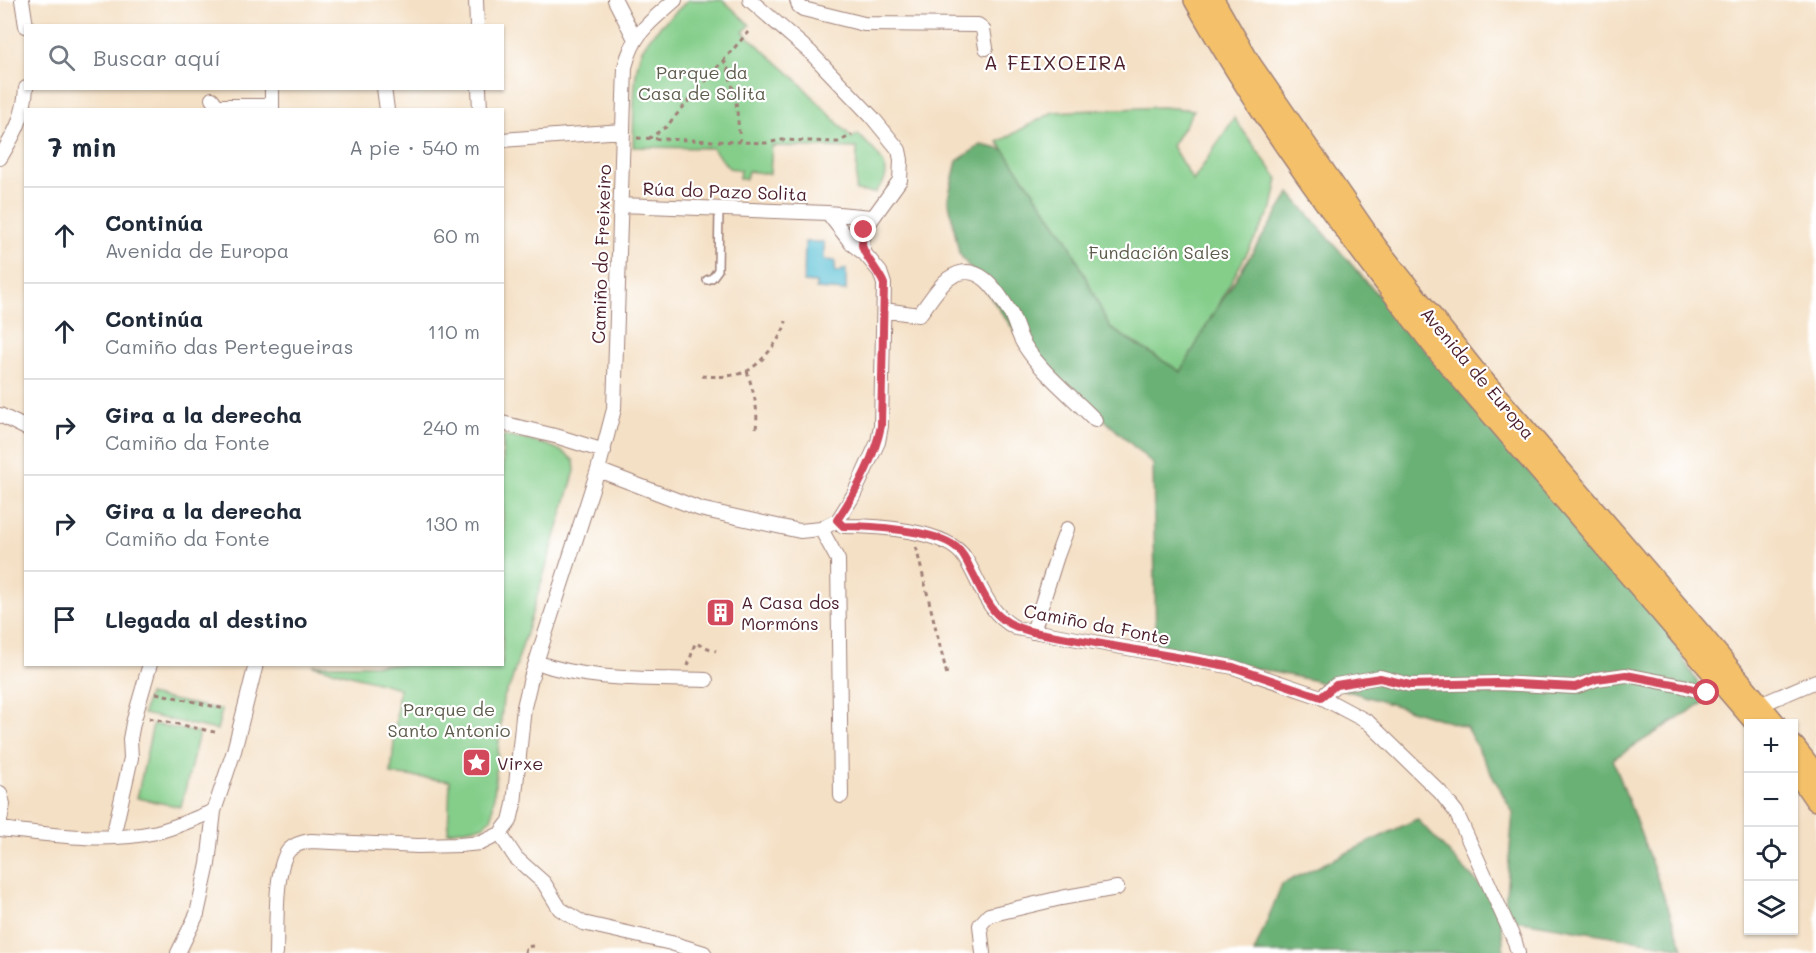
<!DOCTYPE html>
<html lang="es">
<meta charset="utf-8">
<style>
:root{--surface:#fff;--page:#f2f2f3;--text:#1f2937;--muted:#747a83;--line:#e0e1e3}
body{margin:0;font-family:Mali,sans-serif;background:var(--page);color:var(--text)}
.controls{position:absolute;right:18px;bottom:18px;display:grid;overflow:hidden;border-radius:0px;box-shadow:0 2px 4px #0004}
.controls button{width:54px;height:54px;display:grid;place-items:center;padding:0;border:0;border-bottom:2px solid var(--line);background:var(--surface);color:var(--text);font:30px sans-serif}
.stop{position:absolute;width:18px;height:18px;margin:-14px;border:4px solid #d1495b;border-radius:50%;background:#fff}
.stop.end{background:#d1495b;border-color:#fff;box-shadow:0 2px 6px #0008}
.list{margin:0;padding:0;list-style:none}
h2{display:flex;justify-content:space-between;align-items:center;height:78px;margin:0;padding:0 24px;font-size:26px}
h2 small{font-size:20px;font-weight:400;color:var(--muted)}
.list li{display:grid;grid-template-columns:39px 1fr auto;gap:18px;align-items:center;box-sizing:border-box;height:96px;padding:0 24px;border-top:2px solid var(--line)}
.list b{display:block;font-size:22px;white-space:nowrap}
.list p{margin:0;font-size:20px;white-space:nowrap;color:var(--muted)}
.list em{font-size:20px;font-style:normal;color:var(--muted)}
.icon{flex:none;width:33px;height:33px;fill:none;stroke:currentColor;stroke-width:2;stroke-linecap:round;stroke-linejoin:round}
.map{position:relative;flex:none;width:1816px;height:953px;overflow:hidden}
.search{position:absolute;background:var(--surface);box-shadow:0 2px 4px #0004;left:24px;top:24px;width:480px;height:66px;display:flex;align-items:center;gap:15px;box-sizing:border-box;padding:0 21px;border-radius:0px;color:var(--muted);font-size:22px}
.panel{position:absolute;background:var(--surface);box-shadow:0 2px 4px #0004;left:24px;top:108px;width:480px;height:558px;border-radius:0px}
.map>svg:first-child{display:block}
</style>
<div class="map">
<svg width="1816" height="953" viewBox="0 0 1816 953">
<rect width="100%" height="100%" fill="#fff"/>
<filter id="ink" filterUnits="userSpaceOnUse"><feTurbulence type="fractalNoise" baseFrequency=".0167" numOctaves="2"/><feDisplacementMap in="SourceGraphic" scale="12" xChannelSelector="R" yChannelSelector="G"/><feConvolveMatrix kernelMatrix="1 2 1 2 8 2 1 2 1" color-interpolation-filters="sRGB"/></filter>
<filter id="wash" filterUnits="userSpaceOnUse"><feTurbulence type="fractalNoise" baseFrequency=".008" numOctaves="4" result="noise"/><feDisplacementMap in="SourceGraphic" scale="24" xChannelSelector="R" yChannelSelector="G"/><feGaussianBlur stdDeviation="1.35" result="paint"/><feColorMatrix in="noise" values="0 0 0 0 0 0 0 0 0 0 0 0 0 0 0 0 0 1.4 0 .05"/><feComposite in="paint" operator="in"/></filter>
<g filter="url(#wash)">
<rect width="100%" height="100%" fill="#f4e0c5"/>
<!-- green -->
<path fill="#84ce8a" stroke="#67765a" stroke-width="1.5" d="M688,0h35l27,25 -7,7 52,46 57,60 6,-4c10,11 35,30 26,47 -2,4 -7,8 -9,12l-19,-2 1,-43 -85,-2 -2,28 -22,-3 -2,8 -7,-1 1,-8 -11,-2 -17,-20 -79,-1c1,-24 -1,-80 10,-99 10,-18 31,-33 45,-48z
M1162,107l32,3 -22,36 21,35 41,-63 44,61 -6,29 -91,164 -71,-44 -43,-89 -69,-97 55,-30z
M503,436c22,4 55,7 71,25l1,10 -64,212 -8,16 -11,118 -9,9 -35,6 2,-51 -59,-7 8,-86 -86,-23 189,-1z
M148,695l74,15 -5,20 -74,-16z
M153,724l46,9 -18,74 -44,-9z"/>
<!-- forest -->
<path fill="#6bb176" stroke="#5a6850" stroke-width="1.5" d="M981,145l23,5 63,89 43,89 71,44 28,-51 81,-128 376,437 42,70 -95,59 70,189 -179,-30 9,-105 -47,-86 -154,-47 -156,-32 -3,-184 -125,-114 -69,-97 -11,-55 9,-37z
M1417,819l83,88 4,46h-250l28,-69z"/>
<!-- water -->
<path fill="#58c0d5" stroke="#517080" stroke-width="1.5" d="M805,242h19v18l11,1v11h6l1,-3h4v22l-30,-2v-6l-12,-1z"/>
</g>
<g filter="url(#ink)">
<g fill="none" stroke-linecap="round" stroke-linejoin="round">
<defs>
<path id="lane" d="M707,280l5,-2 6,-8 1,-61"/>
<path id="street" d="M22,0l4,26
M476,0l1,26
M615,0l20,39
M797,0l2,6 4,3 61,15 114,1 5,4 3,19
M384,88l3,22
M479,88l1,22
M212,99l5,7h55
M272,110v-22
M502,140l120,-9
M0,158c15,-25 24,-40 26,-70
M621,205l207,8 43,4
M828,213l24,31 13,10
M884,310l35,5c9,-11 18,-27 29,-36 29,-21 48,10 62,33 6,11 8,24 15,34 17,27 48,51 70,74
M0,415l26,13
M502,423l57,14 45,14
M598,470l102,39 100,22 21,-2 17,-9 15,-24 25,-54 3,-16 3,-142 -4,-12 -15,-18 -3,-10 2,-14 36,-50 1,-20 -2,-10 -27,-33 -62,-65 -60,-52
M838,520l5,6c31,0 104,3 122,32 17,27 20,53 51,70l217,39 88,30
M821,529l17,31 3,236
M1033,632l24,-76 10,-27
M536,662c55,20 112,16 170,18
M1760,705l56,-24
M0,793l3,11 -3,17
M0,829c52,6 106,14 157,3 20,-5 39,-14 57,-21
M500,834l16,24 28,25 16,26 23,14 88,20 33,10
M113,837l18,-79 -1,-19 3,-16 17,-59
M178,953l19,-39 11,-50 6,-53 20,-60 22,-87
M276,953c1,-24 -2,-86 13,-103 6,-6 14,-8 22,-9l107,5 41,-1 22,-2 19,-9 10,-13 4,-17 10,-97 7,-29 67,-208 16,-61 11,-342c9,-35 24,-44 50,-67
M983,953l-3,-28 9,-10 72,-17 56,-10
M1518,953l-3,-11 -59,-130 -16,-20 -72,-70 -47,-25 15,-12 44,-8 30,8 87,-2 78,4 22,-8 29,-4 57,11 24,7 13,-13"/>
<path id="primary" d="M1195,0c70,126 158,242 246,355l316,369
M1213,0l37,64 126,183 97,122 230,268 72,87
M1794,747l22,28
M1794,768l22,32"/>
</defs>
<!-- lane casing -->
<use href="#lane" stroke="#9f8078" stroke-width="10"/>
<!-- street casing -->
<use href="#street" stroke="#9f8078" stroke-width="16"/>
<!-- primary casing -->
<use href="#primary" stroke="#9f8078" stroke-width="24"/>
<!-- path -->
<path stroke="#9f8078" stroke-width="3" stroke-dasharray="4.5 4.5" stroke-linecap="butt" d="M723,60l4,5 9,36 4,41
M637,138l129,5 16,-3 56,2 14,-7
M648,139l18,-12 82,-95
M747,371c6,20 12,37 9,57
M702,376c12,1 30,1 43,-4 14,-5 39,-36 41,-51
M916,547l31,128
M688,666l7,-23 21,8
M156,693l69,16
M149,718l70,15
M525,953l1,-6 7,-1"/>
<!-- lane -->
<use href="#lane" stroke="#fff" stroke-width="7"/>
<!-- street -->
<use href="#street" stroke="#fff" stroke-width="14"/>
<!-- primary -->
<use href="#primary" stroke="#f4c16b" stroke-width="21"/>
</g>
</g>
<g fill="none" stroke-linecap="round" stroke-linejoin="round" filter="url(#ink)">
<!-- route -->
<path stroke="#d1495b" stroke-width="8" d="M864,230c-1,4 -2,10 -2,15 1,10 17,26 22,39l-3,142c-7,33 -25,66 -44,94l6,6c25,0 93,4 113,21 7,6 11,14 15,23 18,34 21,52 62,62l200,35 88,30 15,-12 44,-7 30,7 87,-2 78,4 22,-8 29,-4 57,11 24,7"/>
</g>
<!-- icons -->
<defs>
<symbol id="building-square" viewBox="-11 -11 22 22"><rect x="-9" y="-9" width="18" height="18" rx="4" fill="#d1495b" stroke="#fff"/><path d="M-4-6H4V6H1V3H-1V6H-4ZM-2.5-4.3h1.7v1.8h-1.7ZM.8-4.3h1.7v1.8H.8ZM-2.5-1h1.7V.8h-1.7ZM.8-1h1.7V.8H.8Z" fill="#fff"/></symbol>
<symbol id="sight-square" viewBox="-11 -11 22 22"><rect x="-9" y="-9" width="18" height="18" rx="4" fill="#d1495b" stroke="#fff"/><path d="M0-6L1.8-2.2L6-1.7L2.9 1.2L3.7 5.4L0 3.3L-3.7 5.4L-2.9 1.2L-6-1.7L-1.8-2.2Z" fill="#fff"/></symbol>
</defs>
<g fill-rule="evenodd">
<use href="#building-square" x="704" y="596" width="33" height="33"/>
<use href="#sight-square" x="460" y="746" width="33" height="33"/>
</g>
<g text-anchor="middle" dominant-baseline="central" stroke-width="4.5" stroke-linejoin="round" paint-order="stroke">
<!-- park labels -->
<g font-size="18" fill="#5e5c4c" stroke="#fff">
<text x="702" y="72">Parque da<tspan x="702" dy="21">Casa de Solita</tspan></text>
<text x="1159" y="252">Fundación Sales</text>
<text x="449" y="709">Parque de<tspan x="449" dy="21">Santo Antonio</tspan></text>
</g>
<!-- street labels -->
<g font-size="18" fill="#4a1f2b" stroke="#fff">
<text transform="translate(725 191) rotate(2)">Rúa do Pazo Solita</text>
<text transform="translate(601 254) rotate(-88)">Camiño do Freixeiro</text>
<text transform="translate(1478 373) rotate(50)">Avenida de Europa</text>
<text transform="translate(1097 624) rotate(11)">Camiño da Fonte</text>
</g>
<!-- poi labels -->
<g font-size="18" fill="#4a1f2b" stroke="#fff" text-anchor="start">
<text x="741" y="602">A Casa dos<tspan x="741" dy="21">Mormóns</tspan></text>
<text x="497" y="763">Virxe</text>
</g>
<!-- neighbourhood labels -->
<g font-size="20" letter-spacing="1.5" fill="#4a1f2b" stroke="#fff">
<text x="1056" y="62">A FEIXOEIRA</text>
</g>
</g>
</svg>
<div class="controls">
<button>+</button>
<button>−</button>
<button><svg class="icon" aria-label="locate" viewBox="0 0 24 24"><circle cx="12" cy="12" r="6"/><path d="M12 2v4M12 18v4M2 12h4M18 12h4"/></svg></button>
<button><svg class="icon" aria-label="layers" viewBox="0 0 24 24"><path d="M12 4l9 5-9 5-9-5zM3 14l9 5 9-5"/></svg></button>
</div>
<div class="stop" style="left:1707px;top:693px"></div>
<div class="stop end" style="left:864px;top:230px"></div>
<div class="search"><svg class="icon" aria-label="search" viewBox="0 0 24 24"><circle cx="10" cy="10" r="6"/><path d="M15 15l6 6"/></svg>Buscar aquí</div>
<section class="panel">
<h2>7 min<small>A pie · 540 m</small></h2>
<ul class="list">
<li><svg class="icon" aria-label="ahead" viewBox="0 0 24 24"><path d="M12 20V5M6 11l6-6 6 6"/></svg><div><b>Continúa</b><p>Avenida de Europa</p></div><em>60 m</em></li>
<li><svg class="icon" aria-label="ahead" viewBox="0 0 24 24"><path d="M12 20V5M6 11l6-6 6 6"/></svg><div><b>Continúa</b><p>Camiño das Pertegueiras</p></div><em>110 m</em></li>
<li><svg class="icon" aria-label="right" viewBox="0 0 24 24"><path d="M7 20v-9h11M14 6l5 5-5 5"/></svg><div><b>Gira a la derecha</b><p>Camiño da Fonte</p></div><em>240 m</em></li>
<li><svg class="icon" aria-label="right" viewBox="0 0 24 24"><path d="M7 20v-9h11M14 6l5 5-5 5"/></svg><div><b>Gira a la derecha</b><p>Camiño da Fonte</p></div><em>130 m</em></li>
<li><svg class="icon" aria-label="arrive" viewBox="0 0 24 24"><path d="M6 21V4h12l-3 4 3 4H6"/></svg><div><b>Llegada al destino</b></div></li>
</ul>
</section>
</div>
